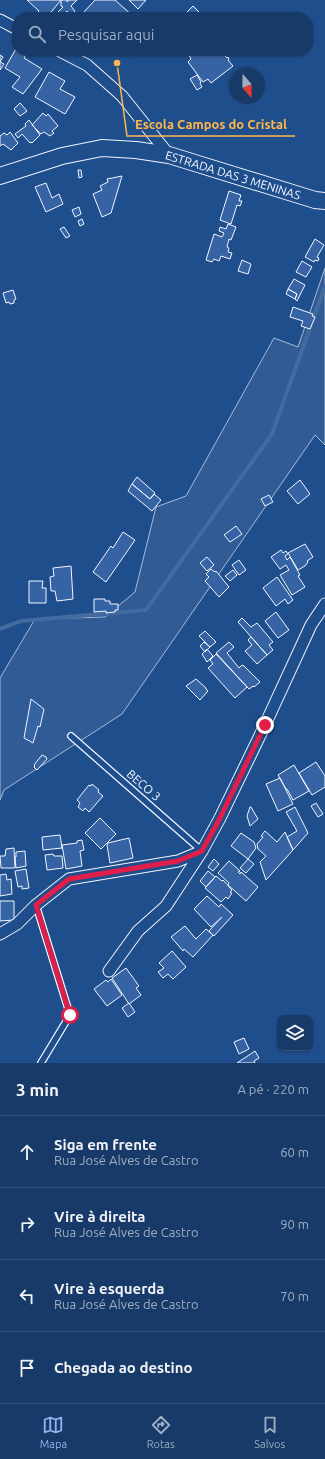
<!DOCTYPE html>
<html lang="pt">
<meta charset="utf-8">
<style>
:root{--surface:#173a69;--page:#244571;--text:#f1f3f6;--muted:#9eadc0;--line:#36547d;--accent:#95b2f1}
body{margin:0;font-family:Ubuntu,sans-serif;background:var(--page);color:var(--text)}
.controls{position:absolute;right:12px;bottom:12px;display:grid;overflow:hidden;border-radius:8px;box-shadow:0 1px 3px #0004}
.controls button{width:36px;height:36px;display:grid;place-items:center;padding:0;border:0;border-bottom:1px solid var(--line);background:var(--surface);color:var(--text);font:20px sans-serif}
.compass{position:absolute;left:229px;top:68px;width:36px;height:36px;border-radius:50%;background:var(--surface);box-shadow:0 1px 3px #0004;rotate:160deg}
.stop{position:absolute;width:12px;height:12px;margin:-9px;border:3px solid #e11d48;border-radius:50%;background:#fff}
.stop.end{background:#e11d48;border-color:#fff;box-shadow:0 1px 4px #0008}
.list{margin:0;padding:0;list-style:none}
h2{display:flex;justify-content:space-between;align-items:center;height:52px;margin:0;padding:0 16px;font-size:17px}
h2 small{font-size:13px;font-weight:400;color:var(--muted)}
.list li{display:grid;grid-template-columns:26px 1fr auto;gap:12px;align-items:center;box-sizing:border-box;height:72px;padding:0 16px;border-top:1px solid var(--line)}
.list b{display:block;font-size:15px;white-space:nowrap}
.list p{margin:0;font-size:13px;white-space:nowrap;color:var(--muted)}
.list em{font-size:13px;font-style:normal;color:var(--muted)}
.icon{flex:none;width:22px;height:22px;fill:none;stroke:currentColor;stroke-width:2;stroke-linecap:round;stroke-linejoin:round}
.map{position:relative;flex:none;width:325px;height:1063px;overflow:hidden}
.search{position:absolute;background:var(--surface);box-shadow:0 1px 3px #0004;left:12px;right:12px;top:12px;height:44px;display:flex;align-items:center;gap:10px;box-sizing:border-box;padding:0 14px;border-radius:16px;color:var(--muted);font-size:15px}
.sheet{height:340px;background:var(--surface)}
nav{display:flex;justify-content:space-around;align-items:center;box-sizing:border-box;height:56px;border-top:1px solid var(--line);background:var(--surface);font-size:11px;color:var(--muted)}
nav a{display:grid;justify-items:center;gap:2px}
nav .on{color:var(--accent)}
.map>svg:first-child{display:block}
</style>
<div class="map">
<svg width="325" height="1063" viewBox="0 0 325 1063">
<rect width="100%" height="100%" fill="#1f4e8c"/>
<!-- built -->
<path fill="#305b95" stroke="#a8bbd7" d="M325,268v177l-10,-10 -193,279 -118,76 -4,10v-122l35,-59 70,-2 30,-25 21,-85 30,-11 88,-158 24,9z"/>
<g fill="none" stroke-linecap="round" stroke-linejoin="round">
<!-- stream -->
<path stroke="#446ba0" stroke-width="4" d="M0,629l21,-8 125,-11 126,-176 53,-148"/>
</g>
<!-- building -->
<path fill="#3563a3" stroke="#f2f6ff" d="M27,0h34l-14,17 -2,-1 -1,1h-2l-5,-4 2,-2z
M61,0h6v2l2,-2h8l-6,6 3,4 3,7h-7l-3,-6 -5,6h-9l10,-10 -2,-1z
M95,0h20l19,17h-46l-5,-4z
M129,0h17l-8,9z
M193,6l8,8 -3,3h-16z
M17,47v4h11l-4,7 18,11 -19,25 -11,-7 8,-10 -15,-9z
M126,51h10l-4,5z
M201,51h20l6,7 1,-1 1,2 -1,1 5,6 -22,17 -3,-4 -5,3 -15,-20 3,-3 -2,-4 3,-2 3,3z
M0,55l3,2 -3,5 4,2 -4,6z
M49,72l16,9 -5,8 15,8 -10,17 -30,-17z
M197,75l4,7 -1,1 2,4 -5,3 -7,-11z
M20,103l7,8 -7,5 -6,-7z
M43,113l3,3 2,-2 10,12 -6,5 2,2 -4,3 -6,-4 -3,2 -9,-9z
M29,120l11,15 -8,8 -1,-1 -1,1 -8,-9 -4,4 -3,-4 11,-8 -1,-2z
M10,132l8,11 -7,7 -8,-6 -3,2v-10l4,-3 3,2z
M78,170h3l1,7 -3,1z
M122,176l-11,37 -9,4 -9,-23 9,-4 -2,-4 8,-4 -1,-3z
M46,183l6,15 7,-4 4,10 -17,8 -11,-25z
M229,191l12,4 -2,6h3l-2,5 -3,-1 -6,19 -11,-4z
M79,207l2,7 -6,3 -3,-7z
M82,219l2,5 -4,2 -2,-5z
M228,224l8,3 -5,13 -2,-1 -2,8 2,1 -1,4 4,1 -2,6 -9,-3 -2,5 -5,-2 -2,3 -6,-2 8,-26 8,3 2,-4 -5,-2 1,-4 6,2z
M64,227l6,9 -4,2 -6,-9z
M315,239l9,6 -7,12 2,1 -1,3 -3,-1 -1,2 -9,-5z
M242,260l9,4 -3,10 -10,-3z
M302,261l10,6 -6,10 -10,-5z
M294,279l11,6 -8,16 -2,-2 2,-5 -9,-5z
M288,289l9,5 -2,5 -9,-5z
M13,290l3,9 -2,1v3l-4,1 -1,-2 -3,1 -3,-10z
M293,307l20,7 -1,2 3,1 -5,12 -9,-3 2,-5 -13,-4z
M137,477l18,16 -5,6 -18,-15z
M300,480l10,14 -12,10 -11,-13z
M132,484l18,15 4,-5 7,6 -9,11 -24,-20z
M269,495l4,7 -8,4 -4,-7z
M236,526l6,8 -12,8 -6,-7z
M123,532l12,8 -29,42 -13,-10 18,-26 2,2z
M305,544l8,13 -6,4 1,1 -3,4 -7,4 -10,-17z
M281,550l2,3 3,-2 2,3 -3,2 2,4 3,-3 10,18 -2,1 7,11 -13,8 -12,-20 9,-5 -3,-5 -6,4 -9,-12z
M207,557l7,8 -7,6 -7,-8z
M239,560l7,10 -7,5 -7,-10z
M71,566l2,33 -16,2 -2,-10h-4l-1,-14 4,-1 -1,-8z
M211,569l4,3 1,-1 13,16 -10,10 -14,-16 4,-4 -3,-3z
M233,570l4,5 -7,6 -5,-5z
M277,577l16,23 -5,4 -3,-5 -9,7 -13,-18z
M29,581h14l-1,7h4v15h-17z
M94,599h11v2h5v3h8v6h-3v2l-9,1v-2l-12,1z
M276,612l13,18 -11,8 -13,-17z
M242,618l9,9 6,-4 16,19 -4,3 4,5 -6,5 -29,-33z
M205,631l11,11 -6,5 -11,-11z
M251,637l16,18 -10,9 -12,-13 7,-6 -4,-5z
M204,642l6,5 -5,5 -5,-6z
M229,642l5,5 -7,6 12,15 3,-3 2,1 16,16 -6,5 -1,-1 -4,3 -33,-36z
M207,649l6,7 -6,6 -5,-8z
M216,654l31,33 -12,11 -27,-30 5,-4 -3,-4z
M196,679l10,9v1l2,2 -8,9 -14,-14z
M31,699l13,10 -4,18 -2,-1 -5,17 -9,-5z
M42,755l4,2 1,2 -10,11 -3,-3 1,-1 -1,-1z
M316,762l9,14v11l-13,8 -13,-22z
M294,765l15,26 -16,9 -6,-11h-1l-8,-14z
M280,778l13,26 -15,7 -12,-27z
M92,784l7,6 -1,2 5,4 -14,16 -4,-4 -2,3 -5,-4 2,-4 -3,-3 12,-15 2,1z
M316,803l7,11 -5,3 -7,-11z
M250,807h1l7,12 -8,7 -3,-10z
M295,807l13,26 -15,17 -6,-13 10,-6 -11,-19z
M100,818l16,16 -15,15 -16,-16z
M265,831l12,11 8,-10 8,18 -27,30 -6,-18 6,-6 -8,-7 -1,-5 6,-7 -2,-1z
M241,833l13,9 2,6 -8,11 -17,-13z
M60,835l2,13 -19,2 -1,-13z
M129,838l4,20 -23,5 -3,-18 1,-2z
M82,840l2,10 -4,1 2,15 -16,3 -4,-24 15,-2v-2z
M14,848l1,20h-14l-1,-12h5l1,-7z
M25,851l1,15 -10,2 -1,-11h1v-5z
M53,854l1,2h8l1,12 -16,2 -2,-15z
M214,859l5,5 -6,7 -5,-4z
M248,859l6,5 -8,9 -6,-5z
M229,861l11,10 -2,1 2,2 1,-2 17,15 -12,14 -18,-16 1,-2 -11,-10z
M26,869l3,19 -7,1v-3l-4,1 -3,-16z
M208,871l7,6 -9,10 -6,-6z
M6,874l1,6 4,-1 1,15 -12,2v-21z
M216,876l6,5 1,-1 9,10 -2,2 2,1 -4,6 -2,-2 -5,5 -16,-14z
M207,896l12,11 2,-3 12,11 -19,21 -5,-5 13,-14 -11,10 -17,-18z
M0,901h14v19l-14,1z
M185,926l11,13 10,-10 7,6 -20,22 -9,-8 -1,2 -12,-14z
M172,951l14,16 -13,12 -5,-5 -5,4 -5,-6 6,-4 -5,-5z
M126,968l13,18 -3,2 5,7 -12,9 -17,-26z
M111,979l11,16 -15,11 -13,-17 12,-9 2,2z
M129,1003l6,9 -7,5 -6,-9z
M244,1038l5,11 -10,5 -5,-12z
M255,1051l4,7 -5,3 1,2h-18z"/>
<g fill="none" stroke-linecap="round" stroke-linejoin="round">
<defs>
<path id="lane" d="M71,736l131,115
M36,905l34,110 -29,48"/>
<path id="street" d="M0,20l17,9
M60,51l27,14 35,31 47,59
M0,934l17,-10 19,-19 33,-26 109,-18 24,-10
M109,971l29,-40 28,-25 36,-55 18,-33 45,-93 46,-100 14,-21"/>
<path id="secondary" d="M0,176l62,-20 40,-8 34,2 33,5 146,45 10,1"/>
</defs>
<!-- lane casing -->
<use href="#lane" stroke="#f2f6ff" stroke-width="8"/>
<!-- street casing -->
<use href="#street" stroke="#f2f6ff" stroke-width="13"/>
<!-- secondary casing -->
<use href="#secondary" stroke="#f2f6ff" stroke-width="18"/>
<!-- lane -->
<use href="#lane" stroke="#1f4e8c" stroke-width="5.5"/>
<!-- street -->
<use href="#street" stroke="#1f4e8c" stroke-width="11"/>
<!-- secondary -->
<use href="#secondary" stroke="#1f4e8c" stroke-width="16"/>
</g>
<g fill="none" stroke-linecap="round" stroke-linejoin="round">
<!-- route -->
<path stroke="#e11d48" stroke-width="5" d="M70,1015l-34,-110 33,-26 109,-18 24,-10 18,-33 45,-93"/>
</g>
<g text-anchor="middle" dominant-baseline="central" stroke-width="3" stroke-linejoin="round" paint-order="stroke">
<!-- street labels -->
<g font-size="12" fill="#f2f6ff" stroke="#1f4e8c">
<text transform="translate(233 175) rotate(17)">ESTRADA DAS 3 MENINAS</text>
<text transform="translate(144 785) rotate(41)">BECO 3</text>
</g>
</g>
<!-- callouts -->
<path fill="none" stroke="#ffb74d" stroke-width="1.5" d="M117 63L127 136H295"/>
<circle fill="#ffb74d" stroke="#1f4e8c" stroke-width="1.5" cx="117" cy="63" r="4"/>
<g font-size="13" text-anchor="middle" font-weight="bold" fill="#ffb74d" stroke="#1f4e8c" stroke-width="3" stroke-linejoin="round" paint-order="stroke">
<text x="211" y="129">Escola Campos do Cristal</text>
</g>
</svg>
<div class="controls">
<button><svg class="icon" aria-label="layers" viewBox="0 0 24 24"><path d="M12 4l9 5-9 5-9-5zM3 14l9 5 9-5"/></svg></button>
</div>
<svg class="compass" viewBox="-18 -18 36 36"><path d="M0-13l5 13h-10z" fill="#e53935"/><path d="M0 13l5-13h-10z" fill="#9eadc0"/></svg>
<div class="stop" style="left:70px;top:1015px"></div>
<div class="stop end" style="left:265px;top:725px"></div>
<div class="search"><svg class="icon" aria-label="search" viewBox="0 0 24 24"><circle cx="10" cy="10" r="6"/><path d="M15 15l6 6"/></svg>Pesquisar aqui</div>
</div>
<section class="sheet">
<h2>3 min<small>A pé · 220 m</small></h2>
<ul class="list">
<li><svg class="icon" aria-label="ahead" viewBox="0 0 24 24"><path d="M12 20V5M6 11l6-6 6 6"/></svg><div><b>Siga em frente</b><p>Rua José Alves de Castro</p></div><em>60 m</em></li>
<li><svg class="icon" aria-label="right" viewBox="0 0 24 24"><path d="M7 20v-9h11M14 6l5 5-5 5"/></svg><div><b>Vire à direita</b><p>Rua José Alves de Castro</p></div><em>90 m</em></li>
<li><svg class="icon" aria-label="left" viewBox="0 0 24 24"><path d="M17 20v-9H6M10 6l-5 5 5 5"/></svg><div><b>Vire à esquerda</b><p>Rua José Alves de Castro</p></div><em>70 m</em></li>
<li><svg class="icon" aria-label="arrive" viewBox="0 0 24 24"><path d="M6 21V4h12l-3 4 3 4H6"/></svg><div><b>Chegada ao destino</b></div></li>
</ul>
</section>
<nav>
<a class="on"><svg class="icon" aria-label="map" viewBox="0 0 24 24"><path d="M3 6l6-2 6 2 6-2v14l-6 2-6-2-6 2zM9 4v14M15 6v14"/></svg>Mapa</a>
<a><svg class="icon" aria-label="directions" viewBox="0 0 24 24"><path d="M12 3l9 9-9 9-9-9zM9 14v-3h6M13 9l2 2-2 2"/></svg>Rotas</a>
<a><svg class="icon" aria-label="saved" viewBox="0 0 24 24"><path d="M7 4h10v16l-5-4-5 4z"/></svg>Salvos</a>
</nav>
